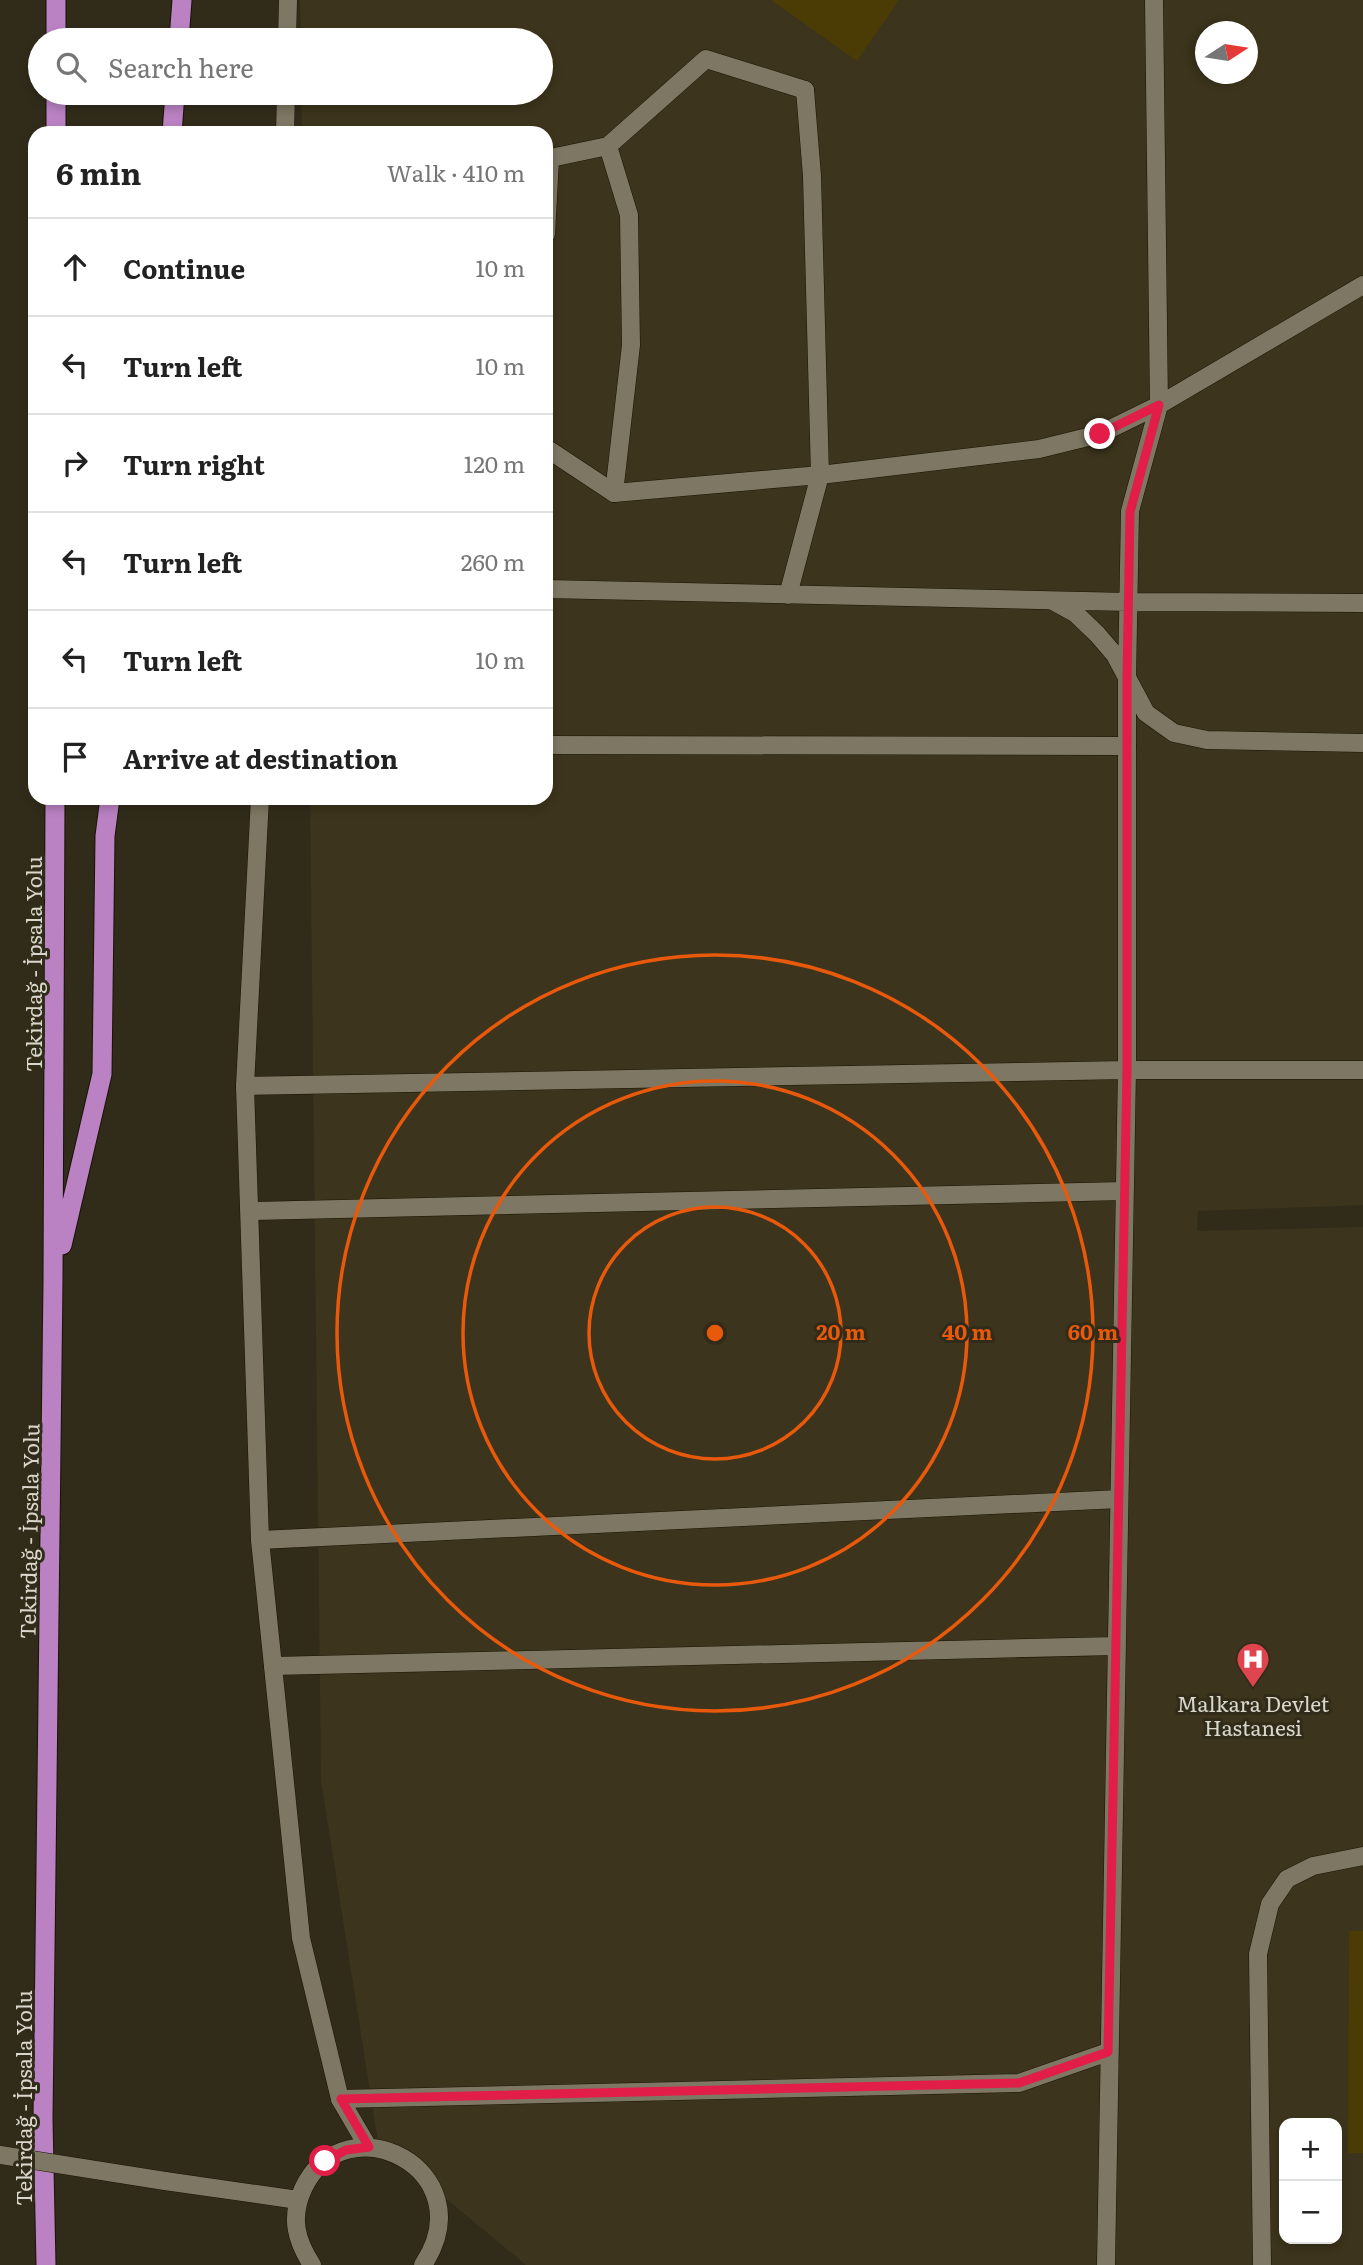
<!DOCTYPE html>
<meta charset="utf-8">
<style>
:root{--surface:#fff;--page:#f2f2f2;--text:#222;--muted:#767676;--line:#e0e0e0}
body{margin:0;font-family:Literata,serif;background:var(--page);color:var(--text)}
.controls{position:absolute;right:21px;bottom:21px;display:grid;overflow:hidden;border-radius:14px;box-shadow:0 4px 10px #0003}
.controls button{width:63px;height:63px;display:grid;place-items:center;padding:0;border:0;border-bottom:2px solid var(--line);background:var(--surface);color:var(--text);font:35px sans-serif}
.compass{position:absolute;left:1195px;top:21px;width:63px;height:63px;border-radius:50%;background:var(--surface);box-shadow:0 4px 10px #0003;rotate:78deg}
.stop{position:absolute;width:21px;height:21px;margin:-16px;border:5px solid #e11d48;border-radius:50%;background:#fff}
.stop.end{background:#e11d48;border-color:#fff;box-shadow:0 2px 7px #0008}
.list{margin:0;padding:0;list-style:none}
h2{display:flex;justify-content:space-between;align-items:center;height:91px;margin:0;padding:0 28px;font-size:30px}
h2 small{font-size:23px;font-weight:400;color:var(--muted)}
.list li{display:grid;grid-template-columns:46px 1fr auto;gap:21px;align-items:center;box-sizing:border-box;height:98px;padding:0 28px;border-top:2px solid var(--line)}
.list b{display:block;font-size:26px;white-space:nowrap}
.list em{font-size:23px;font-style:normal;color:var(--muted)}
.icon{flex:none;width:38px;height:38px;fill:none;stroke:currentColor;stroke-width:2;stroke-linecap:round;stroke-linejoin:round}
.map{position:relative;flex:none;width:1363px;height:2265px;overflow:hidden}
.search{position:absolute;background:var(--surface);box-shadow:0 4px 10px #0003;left:28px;top:28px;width:525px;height:77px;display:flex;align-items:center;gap:18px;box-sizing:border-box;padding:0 24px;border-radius:38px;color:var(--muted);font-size:26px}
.panel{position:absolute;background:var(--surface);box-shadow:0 4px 10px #0003;left:28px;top:126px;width:525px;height:679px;border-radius:21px}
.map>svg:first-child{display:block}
</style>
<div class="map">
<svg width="1363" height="2265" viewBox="0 0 1363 2265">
<rect width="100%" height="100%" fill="#312c1a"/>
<!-- built -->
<path fill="#3c341c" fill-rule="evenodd" d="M300,0h1063v1205l-165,6 -1,20 166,-4v1038h-837l-148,-123 -57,-362 -11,-982h236v-665h-244l-1,-40h240v-53h-240zM1206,32h42v42h-42zM1284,2123h53v116h-53z"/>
<!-- building -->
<path fill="#4b3c05" d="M771,0h128l-42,61z
M1349,1931h14v222h-15z"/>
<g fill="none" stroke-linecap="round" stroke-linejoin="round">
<defs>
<path id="service" d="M614,493l206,-18 219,-26 61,-15 59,-29 204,-120
M546,589l583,13 234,1
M788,595l32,-120 -8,-299 -7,-86
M1053,601l22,12 22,21 18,21 31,58 28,20 33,7 156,3
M245,1086l882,-16h236
M250,1211l874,-20
M260,1540l859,-41
M273,1666l843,-20
M340,2099l679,-16 89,-31
M1106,2265l21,-1195v-391l3,-168 29,-106 -5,-405
M1262,2265l-4,-311 12,-50 17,-25 26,-13 50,-10"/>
<path id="minor" d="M287,40l1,-40
M285,133l1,-40
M546,159l62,-13 98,-87 99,31
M546,234l4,-75
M546,448l68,45 17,-148 -2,-130 -21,-69
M546,745l581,1
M260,798l-15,288 15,454 41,398 39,161 28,48
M165,2181l133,19
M312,2265c-16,-25 -22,-47 -9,-76 42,-90 183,-19 120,76"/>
<path id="trunk" d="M56,40v-40
M179,40l3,-40
M56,93v40
M172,133l3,-40
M62,1245l40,-171 3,-238 5,-38
M46,2265l-3,-146 10,-839 2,-482"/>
</defs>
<!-- service casing -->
<use href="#service" stroke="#191404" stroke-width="19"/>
<!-- minor casing -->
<use href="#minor" stroke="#191404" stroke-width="19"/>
<!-- trunk casing -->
<use href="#trunk" stroke="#191404" stroke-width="21"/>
<!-- service -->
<use href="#service" stroke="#7e7763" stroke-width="18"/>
<!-- minor -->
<use href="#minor" stroke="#7e7763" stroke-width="18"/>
<!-- trunk -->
<use href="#trunk" stroke="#ba82c3" stroke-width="19"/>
<defs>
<path id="minor-bridge" d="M0,2155l165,26"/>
</defs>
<!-- minor-bridge casing -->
<use href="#minor-bridge" stroke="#191404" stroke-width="19" stroke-linecap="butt"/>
<!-- minor-bridge -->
<use href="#minor-bridge" stroke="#7e7763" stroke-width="18"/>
</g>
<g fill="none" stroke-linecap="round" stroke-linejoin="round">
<!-- route -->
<path stroke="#e11d48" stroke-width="9" d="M325,2161l21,-11 23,-3 -28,-48 678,-16 89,-31 19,-982v-391l3,-167 29,-107 -59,29"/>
</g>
<!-- distance rings -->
<g fill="none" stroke="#e8590c" stroke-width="3.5">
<circle cx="715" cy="1333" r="126"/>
<circle cx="715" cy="1333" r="252"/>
<circle cx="715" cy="1333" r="378"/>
</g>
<!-- icons -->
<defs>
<symbol id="hospital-pin" viewBox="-11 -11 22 30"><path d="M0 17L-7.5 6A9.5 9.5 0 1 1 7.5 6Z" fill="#e0444e" stroke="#312c1a"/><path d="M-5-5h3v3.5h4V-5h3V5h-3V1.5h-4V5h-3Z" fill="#fff"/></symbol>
</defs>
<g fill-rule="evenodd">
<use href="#hospital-pin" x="1234" y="1640" width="38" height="52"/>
</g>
<g text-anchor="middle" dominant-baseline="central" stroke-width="6" stroke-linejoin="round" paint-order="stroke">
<!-- street labels -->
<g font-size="21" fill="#d9d6cb" stroke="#312c1a">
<text transform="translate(32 964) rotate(-90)">Tekirdağ - İpsala Yolu</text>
<text transform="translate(28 1531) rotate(-89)">Tekirdağ - İpsala Yolu</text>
<text transform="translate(22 2098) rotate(-90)">Tekirdağ - İpsala Yolu</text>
</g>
<!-- poi labels -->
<g font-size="21" fill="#d9d6cb" stroke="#312c1a">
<text x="1253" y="1702">Malkara Devlet<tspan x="1253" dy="24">Hastanesi</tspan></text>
</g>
</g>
<circle cx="715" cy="1333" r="10" fill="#e8590c" stroke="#312c1a" stroke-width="3.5"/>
<g font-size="21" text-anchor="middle" font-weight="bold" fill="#e8590c" stroke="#312c1a" stroke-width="6" stroke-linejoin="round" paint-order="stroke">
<text x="841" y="1340">20 m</text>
<text x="967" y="1340">40 m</text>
<text x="1093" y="1340">60 m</text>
</g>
</svg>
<div class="controls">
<button>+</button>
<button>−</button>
</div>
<svg class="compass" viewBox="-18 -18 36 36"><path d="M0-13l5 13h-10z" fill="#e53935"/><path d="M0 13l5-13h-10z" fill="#767676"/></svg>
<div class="stop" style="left:325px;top:2161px"></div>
<div class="stop end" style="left:1100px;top:434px"></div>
<div class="search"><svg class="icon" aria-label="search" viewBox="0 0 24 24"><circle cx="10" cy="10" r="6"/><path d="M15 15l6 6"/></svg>Search here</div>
<section class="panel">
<h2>6 min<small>Walk · 410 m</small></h2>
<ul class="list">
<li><svg class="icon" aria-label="ahead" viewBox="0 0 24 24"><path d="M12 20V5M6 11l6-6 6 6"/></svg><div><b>Continue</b></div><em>10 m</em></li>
<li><svg class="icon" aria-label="left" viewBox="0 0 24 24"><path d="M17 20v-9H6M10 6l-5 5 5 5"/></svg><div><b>Turn left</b></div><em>10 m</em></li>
<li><svg class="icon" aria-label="right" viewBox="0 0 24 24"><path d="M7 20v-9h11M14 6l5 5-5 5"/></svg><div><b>Turn right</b></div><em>120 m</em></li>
<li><svg class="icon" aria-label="left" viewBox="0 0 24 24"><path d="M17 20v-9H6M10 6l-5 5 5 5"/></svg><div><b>Turn left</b></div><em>260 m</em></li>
<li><svg class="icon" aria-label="left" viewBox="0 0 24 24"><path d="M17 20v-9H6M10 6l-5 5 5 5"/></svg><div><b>Turn left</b></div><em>10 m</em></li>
<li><svg class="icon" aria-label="arrive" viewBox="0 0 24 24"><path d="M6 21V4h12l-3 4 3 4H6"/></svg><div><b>Arrive at destination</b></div></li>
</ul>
</section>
</div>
